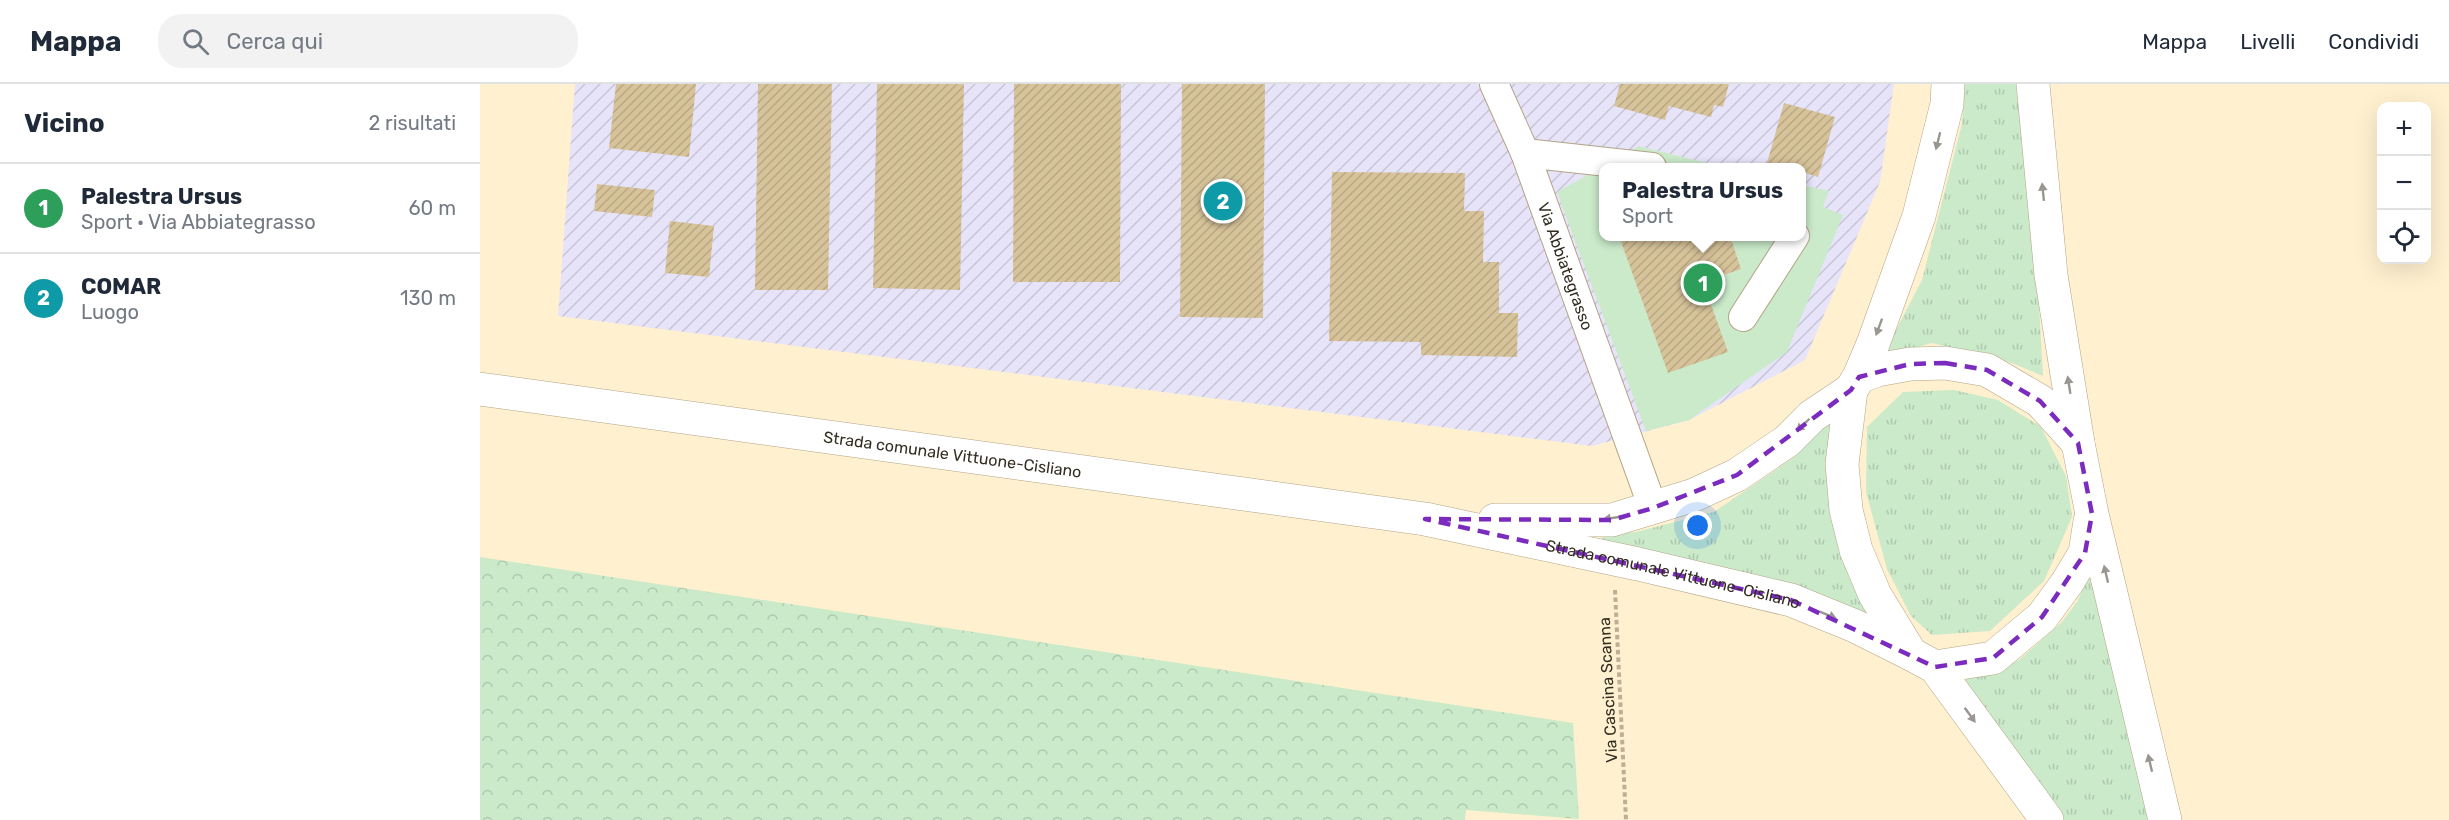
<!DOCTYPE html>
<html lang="it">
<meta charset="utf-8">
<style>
:root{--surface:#fff;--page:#f2f2f3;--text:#1f2937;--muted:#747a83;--line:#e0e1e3;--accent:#d93025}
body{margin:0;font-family:Rubik,sans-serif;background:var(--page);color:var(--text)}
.controls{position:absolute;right:18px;top:18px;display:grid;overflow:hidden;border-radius:12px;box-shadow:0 6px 24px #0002}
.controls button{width:54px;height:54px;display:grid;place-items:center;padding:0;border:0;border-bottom:2px solid var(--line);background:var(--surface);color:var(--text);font:30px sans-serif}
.you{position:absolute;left:1218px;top:442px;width:21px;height:21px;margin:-15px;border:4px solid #fff;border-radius:50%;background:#1a73e8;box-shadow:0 0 0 9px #1a73e833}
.badge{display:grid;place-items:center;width:39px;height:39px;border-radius:50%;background:var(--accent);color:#fff;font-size:20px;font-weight:700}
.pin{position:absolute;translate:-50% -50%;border:3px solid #fff;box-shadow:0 2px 6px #0006}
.popup{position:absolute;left:1119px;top:79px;width:207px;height:78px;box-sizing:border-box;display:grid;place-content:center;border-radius:12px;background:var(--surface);filter:drop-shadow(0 2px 4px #0005);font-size:20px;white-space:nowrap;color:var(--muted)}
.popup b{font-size:22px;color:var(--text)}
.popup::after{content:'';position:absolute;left:50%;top:100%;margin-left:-12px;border:12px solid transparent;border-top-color:var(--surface)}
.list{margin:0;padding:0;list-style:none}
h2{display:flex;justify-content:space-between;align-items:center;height:78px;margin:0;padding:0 24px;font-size:26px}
h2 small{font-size:20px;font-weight:400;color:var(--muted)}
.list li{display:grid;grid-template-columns:39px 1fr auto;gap:18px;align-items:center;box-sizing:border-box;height:90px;padding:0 24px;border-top:2px solid var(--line)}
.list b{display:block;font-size:22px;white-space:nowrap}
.list p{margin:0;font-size:20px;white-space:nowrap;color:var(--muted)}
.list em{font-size:20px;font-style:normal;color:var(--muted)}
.icon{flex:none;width:33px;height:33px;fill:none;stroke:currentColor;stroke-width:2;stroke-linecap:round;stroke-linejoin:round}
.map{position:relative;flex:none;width:1969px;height:736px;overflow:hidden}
header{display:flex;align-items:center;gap:36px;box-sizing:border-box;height:84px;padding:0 30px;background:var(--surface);border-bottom:2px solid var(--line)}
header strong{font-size:28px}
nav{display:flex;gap:33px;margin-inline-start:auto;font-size:21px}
.search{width:420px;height:54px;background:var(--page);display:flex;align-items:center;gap:15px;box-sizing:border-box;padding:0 21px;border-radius:24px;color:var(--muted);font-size:22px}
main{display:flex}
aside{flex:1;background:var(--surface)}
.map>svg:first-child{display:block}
</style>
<header>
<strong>Mappa</strong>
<div class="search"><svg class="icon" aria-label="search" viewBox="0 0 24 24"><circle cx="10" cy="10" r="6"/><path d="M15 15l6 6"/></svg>Cerca qui</div>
<nav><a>Mappa</a><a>Livelli</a><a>Condividi</a></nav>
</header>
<main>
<aside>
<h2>Vicino<small>2 risultati</small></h2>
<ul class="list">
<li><span class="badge" style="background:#2e9e5b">1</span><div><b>Palestra Ursus</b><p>Sport · Via Abbiategrasso</p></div><em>60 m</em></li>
<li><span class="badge" style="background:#0f9aa8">2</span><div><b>COMAR</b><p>Luogo</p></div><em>130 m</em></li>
</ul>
</aside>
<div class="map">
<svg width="1969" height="736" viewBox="0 0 1969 736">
<defs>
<pattern id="industrial-furrows" width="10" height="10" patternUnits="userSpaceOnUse" patternTransform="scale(1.5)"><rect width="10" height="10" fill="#e7e4fa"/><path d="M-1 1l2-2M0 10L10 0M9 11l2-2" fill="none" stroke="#c7c4d6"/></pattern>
<pattern id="grass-tufts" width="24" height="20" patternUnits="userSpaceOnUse" patternTransform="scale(1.5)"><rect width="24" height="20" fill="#caeaca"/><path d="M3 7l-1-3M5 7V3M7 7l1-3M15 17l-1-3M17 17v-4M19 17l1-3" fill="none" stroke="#aec9ad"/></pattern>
<pattern id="forest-crowns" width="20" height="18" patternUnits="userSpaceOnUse" patternTransform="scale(1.5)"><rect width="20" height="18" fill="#caeaca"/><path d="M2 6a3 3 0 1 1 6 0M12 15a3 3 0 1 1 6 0" fill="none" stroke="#aec9ad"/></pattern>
<pattern id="building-hatch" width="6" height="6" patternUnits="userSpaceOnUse" patternTransform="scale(1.5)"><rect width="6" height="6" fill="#d7c39a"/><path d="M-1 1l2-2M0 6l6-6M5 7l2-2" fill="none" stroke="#b9a884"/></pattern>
</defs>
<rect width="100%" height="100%" fill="#fff0cf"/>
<!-- industrial -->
<path fill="url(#industrial-furrows)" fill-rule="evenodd" d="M95,0h1319l-14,98 -75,178 -116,60 -97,26 -1034,-130zM1124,83h198v69h-198z"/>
<!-- grass -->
<path fill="url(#grass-tufts)" d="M1485,0h51l23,223 4,69 -31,-13 -80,-20 -50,14 40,-77 40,-156z
M1474,306l44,10 43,27 25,49 6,41 -28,64 -54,50 -58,4 -21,-19 -24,-47 -21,-77 1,-65 36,-35z
M1354,331l39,204 -274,-72 4,-12 33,-3 78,-20 79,-54z
M1612,486l59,250h-88l-111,-145 35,-2 32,-13 42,-37 16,-21z"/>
<!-- forest -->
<path fill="url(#forest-crowns)" d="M0,473l1093,166 6,96 -113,-9 -1,10h-985z"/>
<!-- garden -->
<path fill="#caeaca" d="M1159,62l84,21h-119v69h198v-51l27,6 -6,16 20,8 -56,137 -98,68 -43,11 -89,-239z"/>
<!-- building -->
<path fill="url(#building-hatch)" d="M136,0h80l-7,73 -80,-9z
M278,0h74l-4,206h-73z
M397,0h87l-4,206 -87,-2z
M534,0h107l-1,198h-107z
M702,0h83l-2,234 -83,-1z
M1140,0h109l-6,23 -9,-2 -3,12 -42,-11 -4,14 -51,-14z
M1304,19l51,14 -17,60 -16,-5v-5h-18l-17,-4z
M852,88l133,1 -1,38h20l-1,51h16v51h19l-1,44 -96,-2v-13l-92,-1z
M117,100l58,6 -3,27 -58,-6z
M190,137l44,5 -5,51 -44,-4z
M1139,152h111l11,33 -38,13 25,70 -60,21z"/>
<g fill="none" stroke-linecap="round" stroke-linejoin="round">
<defs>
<g id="minor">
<path id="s1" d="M1014,0l31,69 128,355"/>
<path d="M1045,69l127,14"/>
<path d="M1263,233l52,-81"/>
</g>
<g id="major">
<path d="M1468,0l-1,20 -28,112 -46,128 -14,33 -8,13 -9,74 4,46 10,40 19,45 36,59 24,13 112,153"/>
<path d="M1553,0l18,191 27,168 14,71 73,306"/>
<path d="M1379,293l18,-7 33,-6 35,-1 42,7 53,31 38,42"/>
<path id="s2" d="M0,305l945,130 213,45 153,36 64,26 56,28"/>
<path d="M1015,436h117l82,-25 43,-20 50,-34 25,-25 39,-26"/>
<path d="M1455,583l58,-9 49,-41 25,-34 18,-30 5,-32"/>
</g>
</defs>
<!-- minor casing -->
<use href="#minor" stroke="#b3a486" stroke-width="30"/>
<!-- major casing -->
<use href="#major" stroke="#b3a486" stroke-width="34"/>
<!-- path -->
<path stroke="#bbaf95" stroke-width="4" stroke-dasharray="4.5 3" stroke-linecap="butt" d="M1135,506l11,230"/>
<!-- minor -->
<use href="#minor" stroke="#fff" stroke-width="28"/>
<!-- major -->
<use href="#major" stroke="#fff" stroke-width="33"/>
</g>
<!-- one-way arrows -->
<defs><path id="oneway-solid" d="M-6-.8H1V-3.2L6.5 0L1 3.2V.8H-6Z" transform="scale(1.5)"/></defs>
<g fill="#9a9690">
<use href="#oneway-solid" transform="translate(1458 57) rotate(104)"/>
<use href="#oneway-solid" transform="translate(1563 108) rotate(-96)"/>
<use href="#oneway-solid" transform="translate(1399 243) rotate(110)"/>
<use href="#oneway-solid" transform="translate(1589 301) rotate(-99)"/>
<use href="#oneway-solid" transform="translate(1323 341) rotate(136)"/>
<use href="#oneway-solid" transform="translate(1132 434) rotate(172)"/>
<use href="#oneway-solid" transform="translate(1626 490) rotate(-103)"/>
<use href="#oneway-solid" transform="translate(1348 531) rotate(22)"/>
<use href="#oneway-solid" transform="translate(1490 631) rotate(54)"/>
<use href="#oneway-solid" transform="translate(1670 679) rotate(-103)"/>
</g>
<!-- marked area -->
<path fill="none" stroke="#7b2cbf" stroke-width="4.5" stroke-dasharray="12 8" stroke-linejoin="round" d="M1465,279l42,7 53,31 38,42 14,71 -7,39 -43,64 -49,41 -58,9 -144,-67 -366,-81 187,1 41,-12 84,-33 114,-85 8,-13 51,-13z"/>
<g text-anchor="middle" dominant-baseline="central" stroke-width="6" stroke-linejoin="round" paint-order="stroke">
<!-- street labels -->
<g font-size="16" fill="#342e22" stroke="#fff0cf">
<text stroke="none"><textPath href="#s1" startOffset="196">Via Abbiategrasso</textPath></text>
<text stroke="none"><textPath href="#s2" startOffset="477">Strada comunale Vittuone-Cisliano</textPath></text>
<text stroke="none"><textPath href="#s2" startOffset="1208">Strada comunale Vittuone-Cisliano</textPath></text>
<text transform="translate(1128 606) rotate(-93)">Via Cascina Scanna</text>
</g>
</g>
</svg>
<div class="controls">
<button>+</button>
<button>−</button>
<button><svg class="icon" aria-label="locate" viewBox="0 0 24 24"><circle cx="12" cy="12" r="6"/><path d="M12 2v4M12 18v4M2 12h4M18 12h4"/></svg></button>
</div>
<div class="you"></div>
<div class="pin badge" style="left:1223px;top:199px;background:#2e9e5b">1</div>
<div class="popup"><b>Palestra Ursus</b>Sport</div>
<div class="pin badge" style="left:743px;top:117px;background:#0f9aa8">2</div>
</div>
</main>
